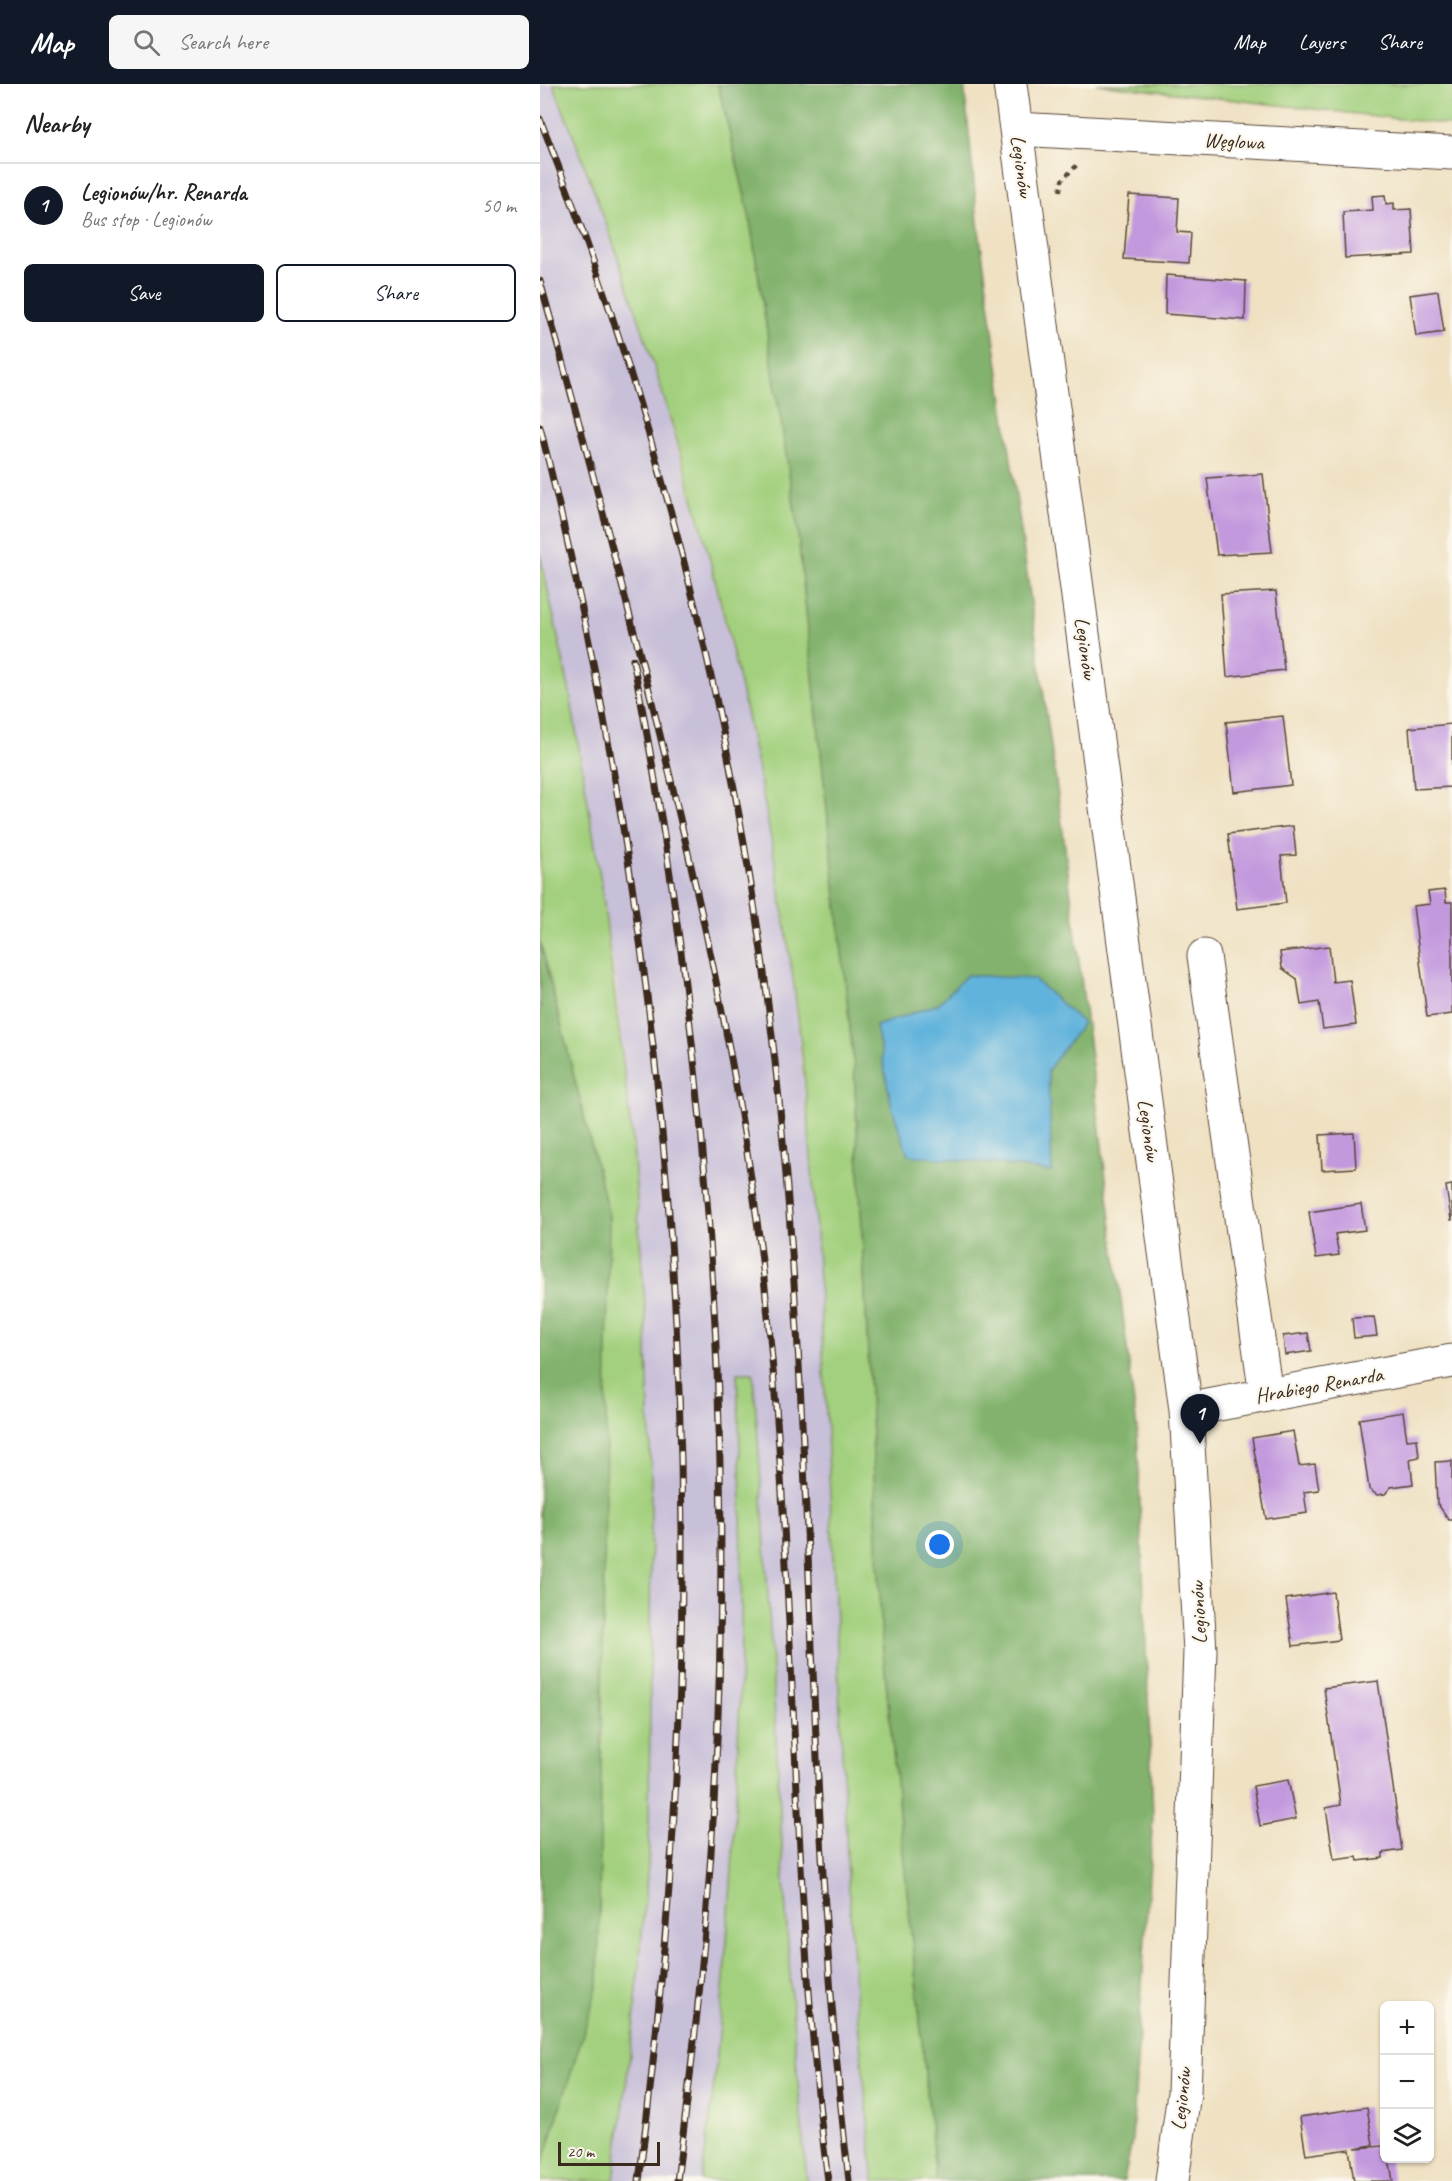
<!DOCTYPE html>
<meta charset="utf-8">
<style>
:root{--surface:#fff;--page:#f6f6f6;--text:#222;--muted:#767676;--line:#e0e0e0;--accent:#111827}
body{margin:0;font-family:Caveat,sans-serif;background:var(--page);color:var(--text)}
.controls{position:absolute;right:18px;bottom:18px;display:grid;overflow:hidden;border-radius:9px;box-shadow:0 2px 4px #0004}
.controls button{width:54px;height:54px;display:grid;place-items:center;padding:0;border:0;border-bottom:2px solid var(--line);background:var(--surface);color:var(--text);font:30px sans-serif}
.scale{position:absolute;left:18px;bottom:15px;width:102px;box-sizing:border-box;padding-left:6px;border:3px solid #3b2a1e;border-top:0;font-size:16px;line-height:21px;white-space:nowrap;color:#3b2a1e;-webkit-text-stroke:4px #fbf7ec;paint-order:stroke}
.you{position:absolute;left:400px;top:1461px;width:21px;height:21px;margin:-15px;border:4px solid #fff;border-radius:50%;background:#1a73e8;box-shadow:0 0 0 9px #1a73e833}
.badge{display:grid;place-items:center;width:39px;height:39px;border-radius:50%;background:var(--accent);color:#fff;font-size:20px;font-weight:700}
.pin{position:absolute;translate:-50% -50px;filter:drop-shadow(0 2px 3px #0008)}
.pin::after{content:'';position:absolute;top:32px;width:21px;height:18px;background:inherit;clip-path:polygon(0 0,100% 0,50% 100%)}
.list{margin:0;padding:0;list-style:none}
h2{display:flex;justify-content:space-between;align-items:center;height:78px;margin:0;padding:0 24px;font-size:26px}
h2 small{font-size:20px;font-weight:400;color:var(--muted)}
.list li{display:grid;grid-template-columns:39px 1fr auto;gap:18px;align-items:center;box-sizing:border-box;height:84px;padding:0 24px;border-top:2px solid var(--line)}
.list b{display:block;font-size:22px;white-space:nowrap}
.list p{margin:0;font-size:20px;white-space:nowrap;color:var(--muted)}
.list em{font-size:20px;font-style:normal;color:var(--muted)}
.actions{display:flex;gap:12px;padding:18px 24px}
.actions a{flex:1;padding:14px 0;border:2px solid var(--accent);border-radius:9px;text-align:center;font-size:21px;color:var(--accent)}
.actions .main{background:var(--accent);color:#fff}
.icon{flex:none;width:33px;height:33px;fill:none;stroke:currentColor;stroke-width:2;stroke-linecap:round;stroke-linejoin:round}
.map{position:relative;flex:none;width:912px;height:2097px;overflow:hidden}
header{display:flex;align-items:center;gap:36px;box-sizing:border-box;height:84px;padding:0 30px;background:var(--accent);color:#fff}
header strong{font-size:28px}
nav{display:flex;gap:33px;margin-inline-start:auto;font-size:21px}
.search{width:420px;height:54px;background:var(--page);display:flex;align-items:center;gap:15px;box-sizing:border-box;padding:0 21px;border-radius:9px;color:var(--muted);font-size:22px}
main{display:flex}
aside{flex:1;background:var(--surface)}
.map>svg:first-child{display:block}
</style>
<header>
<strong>Map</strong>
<div class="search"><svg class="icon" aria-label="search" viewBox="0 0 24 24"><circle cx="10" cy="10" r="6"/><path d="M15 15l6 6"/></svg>Search here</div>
<nav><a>Map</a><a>Layers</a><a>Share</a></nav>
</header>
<main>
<aside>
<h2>Nearby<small></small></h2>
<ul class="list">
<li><span class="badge">1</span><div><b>Legionów/hr. Renarda</b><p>Bus stop · Legionów</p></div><em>50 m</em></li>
</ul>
<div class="actions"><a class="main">Save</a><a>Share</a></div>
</aside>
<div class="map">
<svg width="912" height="2097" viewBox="0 0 912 2097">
<rect width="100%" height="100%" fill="#fbf7ec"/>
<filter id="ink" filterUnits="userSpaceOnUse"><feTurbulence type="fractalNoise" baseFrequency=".0167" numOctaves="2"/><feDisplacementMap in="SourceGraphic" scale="12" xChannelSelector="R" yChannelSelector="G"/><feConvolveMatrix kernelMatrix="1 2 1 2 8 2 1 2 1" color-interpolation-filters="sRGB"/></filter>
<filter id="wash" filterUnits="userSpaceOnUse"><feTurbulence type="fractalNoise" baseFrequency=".008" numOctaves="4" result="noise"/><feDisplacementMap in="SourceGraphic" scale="24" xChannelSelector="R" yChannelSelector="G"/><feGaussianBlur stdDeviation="1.35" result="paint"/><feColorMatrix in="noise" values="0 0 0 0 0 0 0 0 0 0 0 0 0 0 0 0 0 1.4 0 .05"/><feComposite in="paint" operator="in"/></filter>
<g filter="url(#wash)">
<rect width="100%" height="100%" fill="#efe1c2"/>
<!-- industrial -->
<path fill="#c8bfd8" d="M0,0h13l61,157 32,97 60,209 25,102 25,103 20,116 17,113 20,194 52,923 9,83h-67l-16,-188 -39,-620 -15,1 5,176 -1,137 -12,223 -10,127 -18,144h-87l20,-159 15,-169v-452l-16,-255 -17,-161 -14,-97 -33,-200 -29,-134z"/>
<!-- green -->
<path fill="#a3d07e" stroke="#6f7d4e" stroke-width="1.5" d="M13,0h165l31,130 48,311 57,541 28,575 54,540h-62l-19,-189 -7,-115c-7,-156 -15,-312 -22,-468 -8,-144 -14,-288 -33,-431 -42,-306 -125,-607 -240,-894z
M556,0h356v41z
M0,470l29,134 33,200 31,258 13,174 5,159 -2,374 -15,169 -20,159h-74l69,-965 -69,-275z
M197,1289h16c22,269 27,539 54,808h-106c16,-103 24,-208 31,-312 10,-165 13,-330 5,-496z"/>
<!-- forest -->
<path fill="#82b26d" stroke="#5e6e46" stroke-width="1.5" d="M178,0h246l14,139 85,609 74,597 16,386 -21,325 -8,41h-188l-54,-540 -28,-575 -57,-541 -48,-311z
M0,857l69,275 -11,769 -58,189z"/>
<!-- water -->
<path fill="#60b3dc" stroke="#4e6e7d" stroke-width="1.5" d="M427,891l67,4 49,44 -35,47 4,102 -52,-8 -92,-9 -16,-47 -16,-82 62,-22z"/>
<g id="blocks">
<!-- building -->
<path fill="#c399de" d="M589,111l50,3 -2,34 14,1 -2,30 -65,-4z
M845,111l1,9 8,-1v7l17,-1 3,45 -69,4 -2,-46 30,-2 -1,-14z
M626,191l80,6 -1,39 -80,-6z
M898,207l6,41 -28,4 -6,-41z
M723,390l9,78 -55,3 -10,-77z
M736,507l8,79 -57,7 -6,-83z
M743,632l8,69 -57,7 -8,-70z
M912,640v63l-38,2 -5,-61z
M753,742l3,29 -15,1 5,47 -49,6 -9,-75z
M905,806l1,12h6v112l-25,3 -14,-111 17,-2 -2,-12z
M789,862l4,36 17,-2 6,45 -33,4 -4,-27 -18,3 -4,-26 -15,-11 -2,-16z
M814,1049l2,35 -34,2 -2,-35z
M912,1101v35h-1l-5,-34z
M821,1120l4,26 -30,4 4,21 -23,3 -7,-46z
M834,1233l3,19 -23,2 -2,-20z
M768,1249l3,18 -26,4 -2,-19z
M863,1328l4,28 10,-1 2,18 -9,2 3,25 -22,3 -6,7 -8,1 -8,-6 -10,-70z
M753,1347l6,35 16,-2 4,26 -15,2 3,21 -41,6 -14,-81z
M912,1377v59h-3l-12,-17 -2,-41z
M793,1508l6,48 -46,6 -7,-47z
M838,1597l24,169 -19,3v5l-25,3 -1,-4 -23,3 -8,-52 15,-3 -17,-117z
M748,1696l8,39 -36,7 -7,-40z
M827,2023l6,38 -18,3 29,-2v12h5l4,23h-39l-5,-32 -43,6 -6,-38z"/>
</g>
</g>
<g filter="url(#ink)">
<use href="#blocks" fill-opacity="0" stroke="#564537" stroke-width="1.5"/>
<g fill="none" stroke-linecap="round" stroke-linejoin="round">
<defs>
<path id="minor" d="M470,0l176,1326 14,241 -16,442 -12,88
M477,45l435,24
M664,872l62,439
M646,1326l266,-49"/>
</defs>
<!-- minor casing -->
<use href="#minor" stroke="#564537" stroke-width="35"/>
<!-- path -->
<path stroke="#564537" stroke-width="4" stroke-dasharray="4.5 4.5" stroke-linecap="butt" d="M520,107l2,-11 15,-15"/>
<!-- minor -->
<use href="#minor" stroke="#fff" stroke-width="33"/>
<defs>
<path id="rail" d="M0,35c126,316 207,652 240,990 35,356 27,716 69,1072
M0,197c37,131 71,262 105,393 47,189 91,377 115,570 38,311 28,626 68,937
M0,343c92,365 141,740 142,1116 1,214 -16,426 -43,638
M93,576c76,386 104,784 79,1177 -7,115 -20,230 -35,344"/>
</defs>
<!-- rail casing -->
<use href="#rail" stroke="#3b2a1e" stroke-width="7"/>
<!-- rail -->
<use href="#rail" stroke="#fbf7ec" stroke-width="4.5" stroke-dasharray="14" stroke-linecap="butt"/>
</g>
</g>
<g text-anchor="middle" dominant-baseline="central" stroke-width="4.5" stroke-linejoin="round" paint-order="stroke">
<!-- street labels -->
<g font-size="21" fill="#3b2a1e" stroke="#fbf7ec">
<text transform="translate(694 57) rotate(3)">Węglowa</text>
<text transform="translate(482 82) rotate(82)">Legionów</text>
<text transform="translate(546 564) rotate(82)">Legionów</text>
<text transform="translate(609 1046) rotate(82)">Legionów</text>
<text transform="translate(779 1301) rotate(-10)">Hrabiego Renarda</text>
<text transform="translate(658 1529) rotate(-93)">Legionów</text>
<text transform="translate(641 2015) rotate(-84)">Legionów</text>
</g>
</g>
</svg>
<div class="controls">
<button>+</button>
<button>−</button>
<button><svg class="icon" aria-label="layers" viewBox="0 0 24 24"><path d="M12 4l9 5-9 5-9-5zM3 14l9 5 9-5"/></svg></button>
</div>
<div class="scale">20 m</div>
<div class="you"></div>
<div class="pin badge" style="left:660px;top:1360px">1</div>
</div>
</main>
